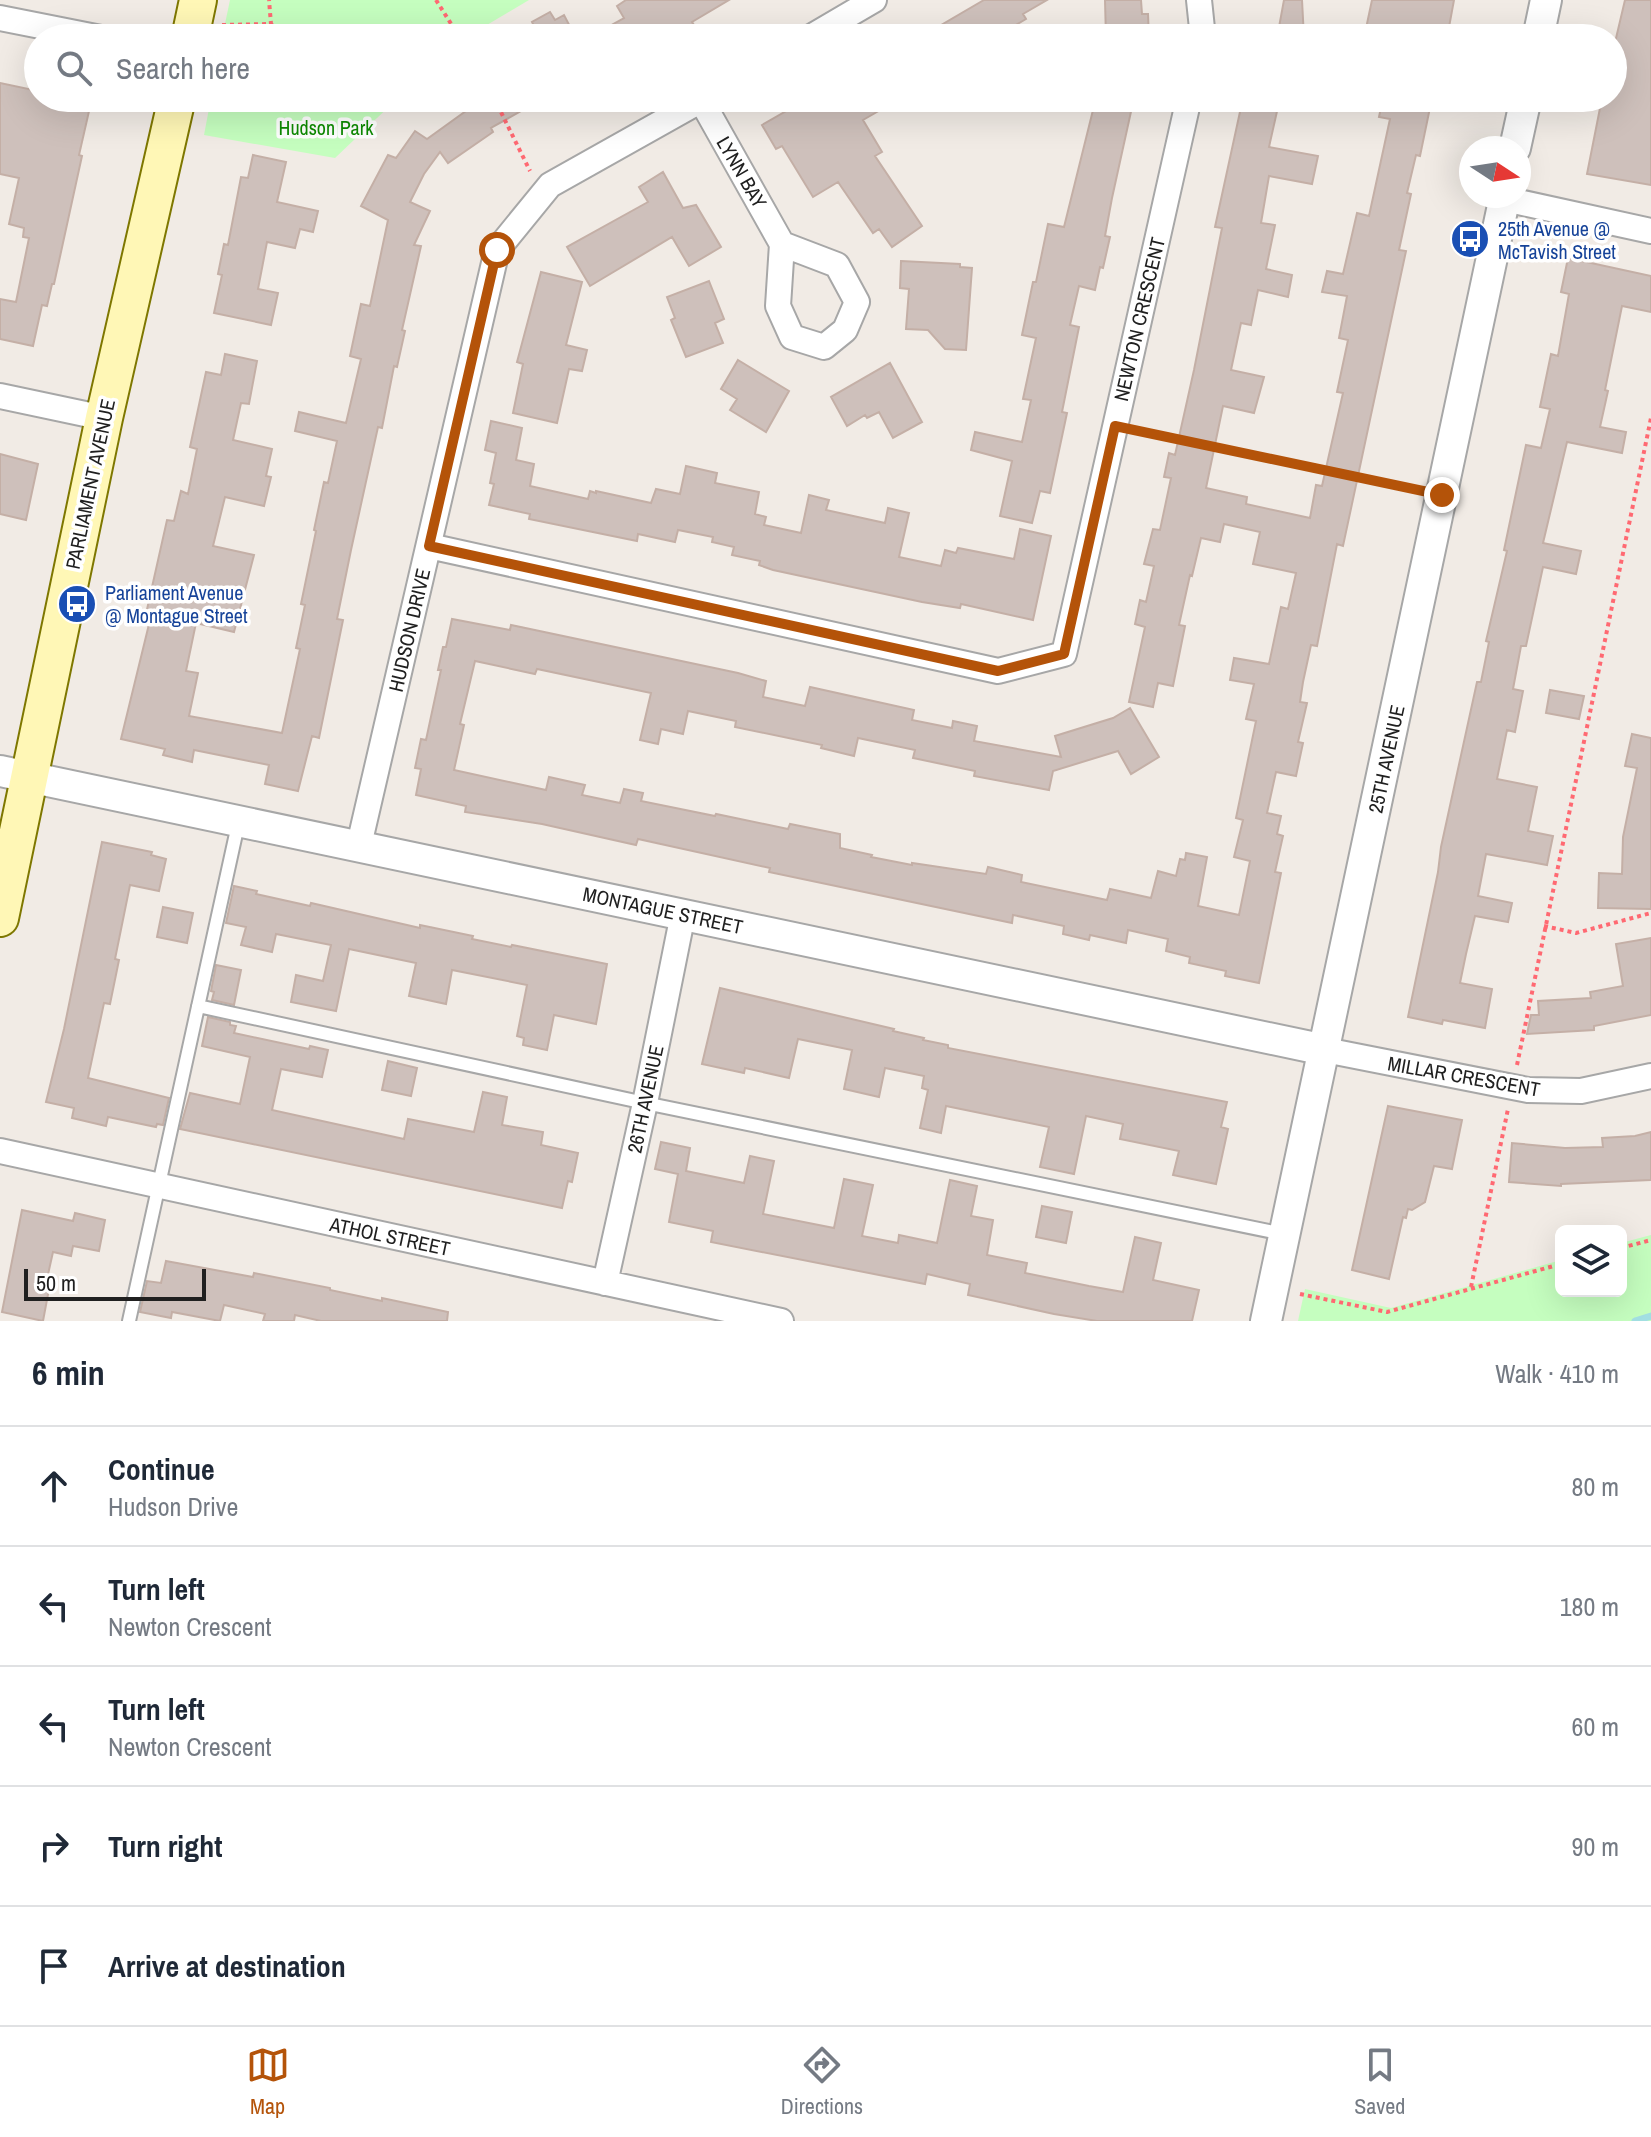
<!DOCTYPE html>
<meta charset="utf-8">
<style>
:root{--surface:#fff;--page:#f6f6f7;--text:#1f2937;--muted:#747a83;--line:#e0e1e3;--accent:#b45309}
body{margin:0;font-family:"Archivo Narrow",sans-serif;background:var(--page);color:var(--text)}
.controls{position:absolute;right:24px;bottom:24px;display:grid;overflow:hidden;border-radius:12px;box-shadow:0 8px 32px #0002}
.controls button{width:72px;height:72px;display:grid;place-items:center;padding:0;border:0;border-bottom:2px solid var(--line);background:var(--surface);color:var(--text);font:40px sans-serif}
.compass{position:absolute;left:1459px;top:136px;width:72px;height:72px;border-radius:50%;background:var(--surface);box-shadow:0 8px 32px #0002;rotate:102deg}
.scale{position:absolute;left:24px;bottom:20px;width:182px;box-sizing:border-box;padding-left:8px;border:4px solid #202020;border-top:0;font-size:22px;line-height:28px;white-space:nowrap;color:#202020;-webkit-text-stroke:6px #fff;paint-order:stroke}
.stop{position:absolute;width:24px;height:24px;margin:-18px;border:6px solid #b45309;border-radius:50%;background:#fff}
.stop.end{background:#b45309;border-color:#fff;box-shadow:0 2px 8px #0008}
.list{margin:0;padding:0;list-style:none}
h2{display:flex;justify-content:space-between;align-items:center;height:104px;margin:0;padding:0 32px;font-size:34px}
h2 small{font-size:26px;font-weight:400;color:var(--muted)}
.list li{display:grid;grid-template-columns:52px 1fr auto;gap:24px;align-items:center;box-sizing:border-box;height:120px;padding:0 32px;border-top:2px solid var(--line)}
.list b{display:block;font-size:30px;white-space:nowrap}
.list p{margin:0;font-size:26px;white-space:nowrap;color:var(--muted)}
.list em{font-size:26px;font-style:normal;color:var(--muted)}
.icon{flex:none;width:44px;height:44px;fill:none;stroke:currentColor;stroke-width:2;stroke-linecap:round;stroke-linejoin:round}
.map{position:relative;flex:none;width:1651px;height:1321px;overflow:hidden}
.search{position:absolute;background:var(--surface);box-shadow:0 8px 32px #0002;left:24px;right:24px;top:24px;height:88px;display:flex;align-items:center;gap:20px;box-sizing:border-box;padding:0 28px;border-radius:44px;color:var(--muted);font-size:30px}
.sheet{height:704px;background:var(--surface)}
nav{display:flex;justify-content:space-around;align-items:center;box-sizing:border-box;height:112px;border-top:2px solid var(--line);background:var(--surface);font-size:22px;color:var(--muted)}
nav a{display:grid;justify-items:center;gap:4px}
nav .on{color:var(--accent)}
.map>svg:first-child{display:block}
</style>
<div class="map">
<svg width="1651" height="1321" viewBox="0 0 1651 1321">
<rect width="100%" height="100%" fill="#f1ebe5"/>
<!-- park -->
<path fill="#c5febf" d="M230,0h299l-64,38h-243z
M211,98h187l-63,60 -131,-23z
M1651,1235v86h-353l7,-32 86,19 170,-48v31h60v-48z"/>
<g fill="none" stroke-linecap="round" stroke-linejoin="round">
<!-- stream -->
<path stroke="#a2dfe2" stroke-width="7" d="M1635,1321l16,-5"/>
</g>
<!-- building -->
<path fill="#cec0bb" stroke="#c4afa6" stroke-width="2" d="M626,0h103l-37,22 2,3 -22,13h-84l36,-20 -7,-12z
M984,0h63l-24,14 3,5 -32,19h-75z
M1105,0h36l1,14h6l1,24h-43z
M1284,0h18l2,38h-27z
M1372,0h82l-7,38h-83z
M1625,0h26v185l-64,-11 15,-76h11v-47z
M550,12l5,8 9,-5 12,23h-56l16,-8 -4,-8z
M0,83l38,8v7h54l-13,57 3,1 -28,128h-2l-5,22 -5,-1 -9,41 -33,-7v-40l16,3 13,-64 -6,-1 1,-9 -15,-4 10,-46 -19,-4z
M484,98h60l-53,30 2,4 -45,31 -8,-11 -16,22 -14,28 20,9 -16,34 7,1 -19,84 3,1 -8,36 -3,-1 -12,62 -4,-1 -27,123 -14,69 6,1 -24,118 -7,-2 -14,55 -33,-7 4,-19 -75,-15 -2,12 -29,-7 2,-6 -44,-10 30,-123 -5,-2 21,-94 7,1 7,-30 7,3 9,-45 -7,-2 16,-75 15,3 4,-21 32,7 -8,43 -8,-1 -8,37 39,9 -6,27 5,1 -7,29 -39,-9 -12,49 41,9 -20,77 -38,-9 -10,48 12,2 -9,43 93,17 18,-84 -4,-1 9,-43 -4,-1 15,-73 -2,-1 10,-48 4,1 9,-42 -42,-10 4,-19 47,11 15,-64 -11,-3 11,-52 9,2 18,-86 -27,-14 27,-51 8,3 19,-27 12,8z
M809,98h92l-38,22 19,32 -7,4 47,70 -30,21 -13,-18 -6,4 -35,-51 -25,15 -31,-51 -6,3 -14,-24z
M1096,98h38l-22,100 -7,38 5,1 -7,31 -3,-1 -5,23 -16,-4 -9,39 9,2 -17,85 5,1 -17,80 -10,-2 -8,32 -32,-7 12,-55 -41,-11 4,-18 47,10 9,-42 -8,-1 13,-61 -14,-3 11,-53h3l12,-58 16,3z
M1243,98h37l-11,49 49,9 -6,28 -43,-8 -8,47 14,2 -9,44 26,6 -4,22 -30,-7 -7,35 -10,-2 -10,47 33,7 -10,36 -31,-7 -17,82 41,9 -1,7 64,14 6,-33 6,1 21,-93 -6,-1 11,-52 -9,-2 8,-42 -25,-4 5,-21 16,3 14,-61 12,3 21,-97 -11,-2 4,-19h49l-12,58 -4,-1 -9,38 4,1 -12,56 7,1 -63,295 -6,-2 -20,102 -6,-1 -8,37 -3,20 7,1 -9,39 5,1 -7,33 -20,-4 -9,41 14,3 -4,18 6,2 -8,36 6,1 -22,110 -34,-7 1,-5 -37,-8 1,-6 -24,-6 2,-12 -40,-9 -2,13 -36,-8 -1,5 -26,-6 1,-8 -51,-11 -1,8 -243,-51 1,-4 -132,-29 -2,6 -94,-21 -77,-12 1,-6 -50,-11 5,-26 -6,-1 6,-29 5,1 15,-70h-3l5,-23h3l6,-28 58,11 1,-5 227,48 28,8 -3,16 42,9 5,-19 104,23 -2,10 40,8 1,-7 24,5 -3,15 87,16 -6,-21 58,-18 17,-10 29,49 -28,17 -13,-23 -65,20 -4,19 -75,-14 1,-5 -62,-13 2,-8 -57,-12 -4,18 -33,-8 1,-3 -87,-18 1,-6 -48,-10 -5,23 -22,-5 -3,15 -18,-4 11,-47 -114,-24 -2,5 -60,-13 -15,63 4,1 -10,45 92,20 3,-13 36,8 -3,10 38,8 4,-14 19,4 -2,8 74,15 1,-2 72,15 2,-5 50,10v14l32,7 -1,2 41,8v-2l74,11 2,-7 34,8 -1,7 86,18 3,-11 41,9 7,-27 18,5 4,-17 5,1 1,-7 21,4 -9,49 41,9 11,-54 -16,-4 9,-37 -7,-2 20,-97 -10,-2 8,-35 -24,-4 4,-22 35,6 12,-57 7,2 8,-36 -43,-9 7,-32 -36,-8 -4,18 -19,-4 -9,38 -2,-1 -11,50 6,1 -12,60 -15,-3 -5,24 -24,-5 16,-75 -10,-3 5,-24 6,2 8,-36 -10,-2 9,-35 7,1 11,-52 -7,-1 5,-24 6,2 19,-85 28,-142 -7,-1z
M253,155l33,7 -9,40 41,9 -5,21 -13,-3 -5,19 -28,-6 -9,47 20,4 -7,32 -57,-12 8,-38 -4,-1 6,-30 4,1 13,-68 7,1z
M663,172l20,36 13,-3 25,42 -32,19 -17,-29 -82,49 -23,-39 81,-45 -9,-15z
M1568,258l83,18v36l-29,-6 -17,84 3,1 -8,36 26,5 -4,21 -55,-11 -24,101 38,8 -5,23 -33,-7 -17,79h-5l-8,43 10,2 -8,41 -8,-2 -10,49 40,8 -9,44 25,5 -6,29 -61,-11 -8,42 34,7 -4,19 -33,-6 -9,38 -6,29 32,6 -7,39 -42,-8 -1,4 -34,-7 30,-145 3,-25 36,-165h4l8,-40 -3,-1 21,-90 -3,-1 22,-105 15,3 9,-39 -10,-2 11,-53 7,2 11,-62 -8,-2z
M901,261l59,3v3l12,1 -6,82 -21,-1 -17,-19 -22,-1 3,-40 -9,-1z
M541,272l41,10 -16,63 21,5 -5,21 -13,-2 -12,54 -44,-10 10,-49 -6,-2z
M709,281l15,38 -9,4 8,20 -37,14 -15,-37 4,-2 -8,-21z
M738,360l51,31 -23,41 -36,-22 7,-11 -16,-10z
M890,363l32,59 -29,16 -14,-26 -12,6 -2,-3 -18,11 -16,-29z
M491,421l31,7 -6,32 18,4 -4,22 58,13 2,-8 6,2v-2l55,12 5,-14 24,5 6,-28 31,7 -2,10 44,9 -4,22 11,3 -2,8 37,8 8,-38 20,5 -3,10 59,13 3,-15 21,5 -10,44 42,9 4,-16 11,3 2,-5 56,11 6,-30 31,7 -18,84 -72,-16 -1,4 -38,-6 -149,-32 -14,-5 1,-4 -28,-6 2,-8 -22,-5 1,-5 -35,-7 -3,12 -37,-8 -1,7 -108,-22 1,-5 -41,-9 5,-21 -4,-1 6,-30 -11,-3z
M0,454l38,10 -12,56 -26,-6z
M1550,690l34,6 -5,23 -33,-6z
M1632,734l19,4v171l-53,-1 1,-35 23,1 1,-37 14,-69 -12,-2z
M102,842l50,10 -1,3 15,4 -7,32 -29,-6 -15,74 4,1 -9,44 -6,-1 -16,75 81,20 -6,27 -6,-1 -1,3 -48,-10 -2,9 -34,-8 2,-10 -28,-6 18,-73z
M234,886l23,5 -1,3 54,12 1,-3 109,25v-3l53,11 -1,3 39,8 1,-2 95,19 -11,60 -42,-9 -7,35 -24,-5 1,-7 -7,-2 10,-51 -75,-15 -6,34 -37,-8 7,-33 -67,-14 -13,62 -45,-9 5,-27 27,6 8,-36 -55,-11 -4,18 -31,-7 5,-18 -20,-4z
M163,907l30,6 -6,30 -30,-6z
M1651,938v77l-57,11v4l-67,4 4,-19h8l-1,-14 53,-3 -1,-6 33,-6 -7,-42z
M216,965l25,5 -7,35 -22,-5 2,-8 -3,-1z
M720,988l174,41 -1,2 31,7 -1,2 25,5v3l279,54 -6,25 7,2 -12,55 -43,-9 6,-24 -59,-12 3,-15 -37,-8 -12,58 -34,-7 9,-40 -103,-21 -5,27 -21,-5 8,-38 -6,-2 2,-12 -39,-8 -6,29 -35,-8 8,-39 -54,-11 -9,39 -44,-10 -1,5 -42,-9z
M208,1017l22,5v3l6,1 -2,7 75,16 1,-3 18,4 -6,27 -41,-8 -9,41 132,29 4,-20 66,13 9,-40 24,5 -5,28 41,7 -2,13 37,8 -6,29 -4,-1 -6,27 -382,-79 10,-36 50,11 10,-47 -48,-11z
M388,1061l29,7 -6,28 -29,-6z
M1388,1106l74,14 -10,49 -18,-3 -9,36 -13,8 -4,-1 -2,9 -3,-1 -14,62 -37,-9z
M1651,1132v48l-90,4v2l-52,-4 3,-39 53,5 38,-1 -1,-9 33,-2z
M661,1142l29,6 -4,23 58,12 6,-27 24,5 -11,53 71,14 10,-49 29,6 -11,51 36,7 1,-8 38,8 13,-63 27,6 -6,30 22,4 -6,35 40,8 -2,10 64,13 34,6 12,-55 26,6 -8,37 46,10 -7,31h-95l-43,-7 -86,-19 2,-11 -43,-10 -2,10 -214,-42 2,-11 -44,-9 9,-48 -23,-5z
M1042,1206l30,6 -6,31 -30,-6z
M22,1210l51,11 2,-8 30,7 -6,31 -26,-5 -2,10 -18,-4 -8,36 4,1 -6,32 -41,-9z
M166,1261l87,16 1,-4 76,15v2l52,11v-3l66,14 -1,9h-126l-26,-6 -1,6h-31l2,-7 -41,-9 -4,16 -48,-9 -1,6 -31,-6 7,-31 14,2z"/>
<g fill="none" stroke-linecap="round" stroke-linejoin="round">
<defs>
<path id="service" d="M198,1006l447,97 638,131
M129,1321l110,-501"/>
<path id="minor" d="M1199,0l4,38
M0,18l101,20
M809,38l65,-38
M701,100l81,144 -4,62 14,31 32,10 21,-17 12,-28 -20,-37 -55,-21
M1505,199l146,32
M0,396l104,22
M429,546l569,125 66,-17 125,-556
M359,845l138,-595 53,-65 155,-87
M1325,1050l203,40 53,1 70,-15
M0,1151l781,170
M605,1283l40,-180 38,-189"/>
<path id="tertiary" d="M1538,38l8,-38
M1515,148l11,-50
M0,771l1325,279
M1266,1321l239,-1125"/>
<path id="secondary" d="M190,38l8,-38
M0,918l104,-500 73,-320"/>
</defs>
<!-- service casing -->
<use href="#service" stroke="#a7a7a7" stroke-width="16"/>
<!-- minor casing -->
<use href="#minor" stroke="#a7a7a7" stroke-width="28"/>
<!-- tertiary casing -->
<use href="#tertiary" stroke="#a7a7a7" stroke-width="34"/>
<!-- secondary casing -->
<use href="#secondary" stroke="#7e7700" stroke-width="40"/>
<!-- path -->
<path stroke="#ff6972" stroke-width="4" stroke-dasharray="4 4" stroke-linecap="butt" d="M436,0l24,38
M271,24l10,10 178,1
M222,25l49,-1 -2,-24
M494,98l36,73
M1139,431l277,59
M1544,926l32,7 75,-20
M1517,1065l134,-647
M1621,1248l30,-8
M1471,1287l37,-178
M1300,1294l87,18 174,-48"/>
<!-- service -->
<use href="#service" stroke="#fff" stroke-width="12"/>
<!-- minor -->
<use href="#minor" stroke="#fff" stroke-width="24"/>
<!-- tertiary -->
<use href="#tertiary" stroke="#fff" stroke-width="30"/>
<!-- secondary -->
<use href="#secondary" stroke="#fff7b6" stroke-width="36"/>
</g>
<g fill="none" stroke-linecap="round" stroke-linejoin="round">
<!-- route -->
<path stroke="#b45309" stroke-width="10" d="M497,250l-68,296 569,125 66,-17 51,-228 327,69"/>
</g>
<!-- icons -->
<defs>
<symbol id="bus-disc" viewBox="-11 -11 22 22"><circle r="9.5" fill="#1a4fb4" stroke="#fff"/><path d="M-5-6H5V4H4V6H2V4H-2V6H-4V4H-5ZM-3.5-4V0h7V-4ZM-3.5 1.2v1.5H-2V1.2ZM2 1.2v1.5H3.5V1.2Z" fill="#fff"/></symbol>
</defs>
<g fill-rule="evenodd">
<use href="#bus-disc" x="1448" y="217" width="44" height="44"/>
<use href="#bus-disc" x="55" y="582" width="44" height="44"/>
</g>
<g text-anchor="middle" dominant-baseline="central" stroke-width="7" stroke-linejoin="round" paint-order="stroke">
<!-- park labels -->
<g font-size="20" fill="#0d8a02" stroke="#fff">
<text x="326" y="127">Hudson Park</text>
</g>
<!-- street labels -->
<g font-size="20" fill="#202020" stroke="#fff">
<text transform="translate(742 172) rotate(60)">LYNN BAY</text>
<text transform="translate(1139 319) rotate(-77)">NEWTON CRESCENT</text>
<text transform="translate(90 484) rotate(-78)">PARLIAMENT AVENUE</text>
<text transform="translate(409 630) rotate(-77)">HUDSON DRIVE</text>
<text transform="translate(1386 759) rotate(-78)">25TH AVENUE</text>
<text transform="translate(663 910) rotate(12)">MONTAGUE STREET</text>
<text transform="translate(1464 1076) rotate(10)">MILLAR CRESCENT</text>
<text transform="translate(645 1099) rotate(-78)">26TH AVENUE</text>
<text transform="translate(390 1236) rotate(12)">ATHOL STREET</text>
</g>
<!-- transit labels -->
<g font-size="20" fill="#164399" stroke="#fff" text-anchor="start">
<text x="1498" y="228">25th Avenue @<tspan x="1498" dy="23">McTavish Street</tspan></text>
<text x="105" y="592">Parliament Avenue<tspan x="105" dy="23">@ Montague Street</tspan></text>
</g>
</g>
</svg>
<div class="controls">
<button><svg class="icon" aria-label="layers" viewBox="0 0 24 24"><path d="M12 4l9 5-9 5-9-5zM3 14l9 5 9-5"/></svg></button>
</div>
<svg class="compass" viewBox="-18 -18 36 36"><path d="M0-13l5 13h-10z" fill="#e53935"/><path d="M0 13l5-13h-10z" fill="#747a83"/></svg>
<div class="scale">50 m</div>
<div class="stop" style="left:497px;top:250px"></div>
<div class="stop end" style="left:1442px;top:495px"></div>
<div class="search"><svg class="icon" aria-label="search" viewBox="0 0 24 24"><circle cx="10" cy="10" r="6"/><path d="M15 15l6 6"/></svg>Search here</div>
</div>
<section class="sheet">
<h2>6 min<small>Walk · 410 m</small></h2>
<ul class="list">
<li><svg class="icon" aria-label="ahead" viewBox="0 0 24 24"><path d="M12 20V5M6 11l6-6 6 6"/></svg><div><b>Continue</b><p>Hudson Drive</p></div><em>80 m</em></li>
<li><svg class="icon" aria-label="left" viewBox="0 0 24 24"><path d="M17 20v-9H6M10 6l-5 5 5 5"/></svg><div><b>Turn left</b><p>Newton Crescent</p></div><em>180 m</em></li>
<li><svg class="icon" aria-label="left" viewBox="0 0 24 24"><path d="M17 20v-9H6M10 6l-5 5 5 5"/></svg><div><b>Turn left</b><p>Newton Crescent</p></div><em>60 m</em></li>
<li><svg class="icon" aria-label="right" viewBox="0 0 24 24"><path d="M7 20v-9h11M14 6l5 5-5 5"/></svg><div><b>Turn right</b></div><em>90 m</em></li>
<li><svg class="icon" aria-label="arrive" viewBox="0 0 24 24"><path d="M6 21V4h12l-3 4 3 4H6"/></svg><div><b>Arrive at destination</b></div></li>
</ul>
</section>
<nav>
<a class="on"><svg class="icon" aria-label="map" viewBox="0 0 24 24"><path d="M3 6l6-2 6 2 6-2v14l-6 2-6-2-6 2zM9 4v14M15 6v14"/></svg>Map</a>
<a><svg class="icon" aria-label="directions" viewBox="0 0 24 24"><path d="M12 3l9 9-9 9-9-9zM9 14v-3h6M13 9l2 2-2 2"/></svg>Directions</a>
<a><svg class="icon" aria-label="saved" viewBox="0 0 24 24"><path d="M7 4h10v16l-5-4-5 4z"/></svg>Saved</a>
</nav>
